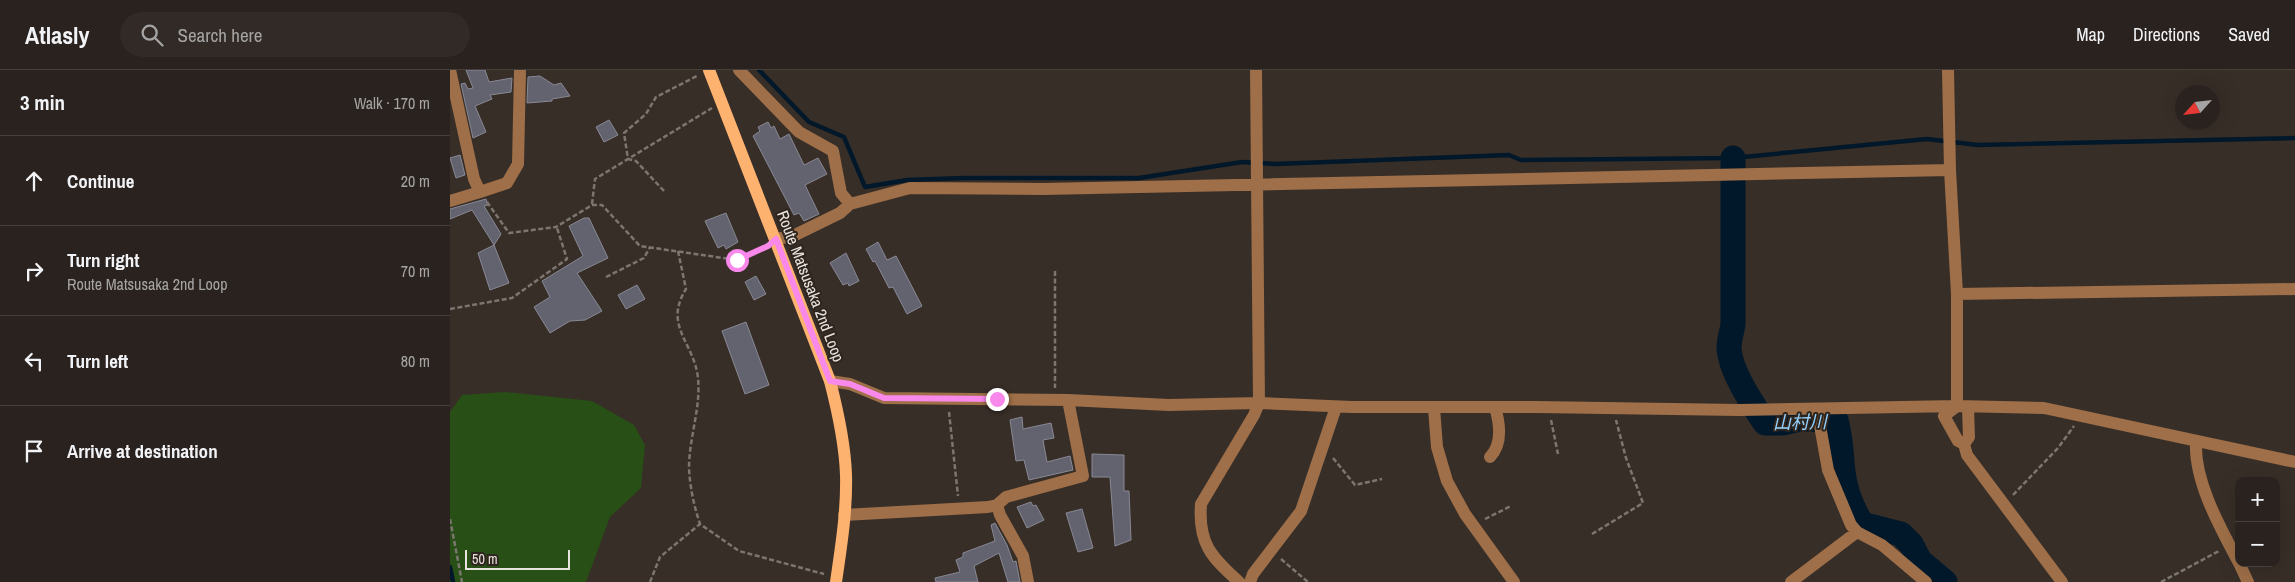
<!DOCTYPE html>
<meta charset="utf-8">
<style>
:root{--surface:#2a221e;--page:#322a27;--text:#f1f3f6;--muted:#a5a4a4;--line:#463f3c}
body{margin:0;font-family:"Archivo Narrow","Noto Sans JP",sans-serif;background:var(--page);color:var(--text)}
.controls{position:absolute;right:15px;bottom:15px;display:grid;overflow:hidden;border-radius:10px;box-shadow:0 5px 20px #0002}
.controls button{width:45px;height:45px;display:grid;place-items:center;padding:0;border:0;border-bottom:1px solid var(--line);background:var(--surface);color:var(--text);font:25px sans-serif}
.compass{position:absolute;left:1725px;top:15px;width:45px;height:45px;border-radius:50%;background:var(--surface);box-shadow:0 5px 20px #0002;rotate:243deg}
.scale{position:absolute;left:15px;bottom:12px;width:105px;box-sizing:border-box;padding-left:5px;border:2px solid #e9e3df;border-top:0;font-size:14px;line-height:18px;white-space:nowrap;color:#e9e3df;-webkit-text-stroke:4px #2e251e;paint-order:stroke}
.stop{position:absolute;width:15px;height:15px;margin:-11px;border:4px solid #f888ea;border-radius:50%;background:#fff}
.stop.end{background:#f888ea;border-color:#fff;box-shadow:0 1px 5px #0008}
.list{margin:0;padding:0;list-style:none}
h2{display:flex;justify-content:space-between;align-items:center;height:65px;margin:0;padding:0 20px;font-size:21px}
h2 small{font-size:16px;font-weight:400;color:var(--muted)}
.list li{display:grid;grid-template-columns:32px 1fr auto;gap:15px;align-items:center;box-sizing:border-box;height:90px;padding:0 20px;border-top:1px solid var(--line)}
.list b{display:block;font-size:19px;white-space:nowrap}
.list p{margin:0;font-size:16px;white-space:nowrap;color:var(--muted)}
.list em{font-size:16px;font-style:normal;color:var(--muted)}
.icon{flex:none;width:28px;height:28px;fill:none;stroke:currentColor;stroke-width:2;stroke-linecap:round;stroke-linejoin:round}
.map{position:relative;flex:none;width:1845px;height:512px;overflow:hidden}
header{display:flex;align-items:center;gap:30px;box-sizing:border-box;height:70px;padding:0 25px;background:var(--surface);border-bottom:1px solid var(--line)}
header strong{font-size:24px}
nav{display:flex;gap:28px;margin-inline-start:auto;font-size:18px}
.search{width:350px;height:45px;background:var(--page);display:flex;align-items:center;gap:12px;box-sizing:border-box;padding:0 18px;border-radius:28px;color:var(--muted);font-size:19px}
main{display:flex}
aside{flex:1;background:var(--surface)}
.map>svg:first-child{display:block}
</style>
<header>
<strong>Atlasly</strong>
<div class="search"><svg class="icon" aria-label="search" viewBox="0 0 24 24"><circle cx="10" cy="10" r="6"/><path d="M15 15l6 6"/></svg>Search here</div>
<nav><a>Map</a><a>Directions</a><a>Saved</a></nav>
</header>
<main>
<aside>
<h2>3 min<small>Walk · 170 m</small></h2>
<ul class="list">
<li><svg class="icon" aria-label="ahead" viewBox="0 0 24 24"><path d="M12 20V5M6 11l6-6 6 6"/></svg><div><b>Continue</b></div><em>20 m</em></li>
<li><svg class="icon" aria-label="right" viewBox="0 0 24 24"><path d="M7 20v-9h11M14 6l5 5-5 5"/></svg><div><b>Turn right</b><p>Route Matsusaka 2nd Loop</p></div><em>70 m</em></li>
<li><svg class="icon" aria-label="left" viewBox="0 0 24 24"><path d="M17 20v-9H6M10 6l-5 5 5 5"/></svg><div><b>Turn left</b></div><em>80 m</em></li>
<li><svg class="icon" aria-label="arrive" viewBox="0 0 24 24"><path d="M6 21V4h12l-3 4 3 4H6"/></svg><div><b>Arrive at destination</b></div></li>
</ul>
</aside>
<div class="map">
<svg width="1845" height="512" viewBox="0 0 1845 512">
<rect width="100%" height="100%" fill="#382e28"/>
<!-- green -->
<path fill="#274f16" d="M55,322l87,9 42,24 11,20 -4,43 -31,29 -24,65h-136v-170l12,-17z"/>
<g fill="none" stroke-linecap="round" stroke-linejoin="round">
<!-- stream -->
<path stroke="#001829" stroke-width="4.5" d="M309,0l50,52 35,15 21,50 42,-7 57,-2h175l103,-16 33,2 234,-9 12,5 212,-2 194,-19 51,6 317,-7
M0,497l3,15"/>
<!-- river -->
<path stroke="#001829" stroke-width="25" d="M1283,88v166c-1,8 -4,16 -4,24 1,23 23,55 36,75h18l16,-4 37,1c5,18 5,34 7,52 2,18 9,36 19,52l39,10 10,10 9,17 25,21"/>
</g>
<!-- building -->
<path fill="#62636e" stroke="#888995" d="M16,0h19l4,12 23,-4 -1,14 -21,3 2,4 -17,7 11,26 -13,6 -12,-54 4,-1 3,6 5,-1z
M90,6l14,9 7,-2 9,13 -18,3v2l-25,2 1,-26z
M159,50l9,15 -14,7 -8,-15z
M318,52l3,6 3,-2 6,13 9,-5 15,31 14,-7 9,16 -22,11 14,29 -15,7 -5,-8 -5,2 -41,-79 7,-5 -2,-4z
M10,85l5,20 -9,3 -6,-20z
M36,129l2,6 -4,1 17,28 -7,11 15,38 -19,7 -12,-37 16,-8 -22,-35 -22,9v-10z
M276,143l12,29 -12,7 -2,-4 -6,3 -13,-27z
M134,148h5l19,40 -31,15 25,38 -17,9 -15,1 -20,12 -16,-26 16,-10 -8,-16 41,-25 -14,-30z
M428,172l9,18 9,-4 26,50 -15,8 -14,-27 -4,1 -14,-27 -2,1 -7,-13z
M396,183l13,28 -10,5 -1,-3 -5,2 -13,-22z
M306,206l10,18 -12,6 -9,-18z
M187,215l8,14 -19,10 -8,-14z
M296,252l23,63 -24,9 -23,-63z
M572,347l1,12 28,-6 3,15 -11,2 4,22 23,-6 3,14 -44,10 -5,-20 -8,1 -6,-41z
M642,384l32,1v36h5l2,49 -16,6 -5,-69h-18z
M581,432l2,4 3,-1 8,15 -17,8 -10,-21z
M632,439l11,39 -15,4 -12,-39z
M545,453l12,22 6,17 3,-1 4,21h-12l-9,-29 -25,13 4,16h-42l-1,-4 25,-6 -4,-12 7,-3v-4l32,-12 -4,-16z"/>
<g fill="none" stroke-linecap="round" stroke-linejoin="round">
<!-- path -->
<path stroke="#7d7570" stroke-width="2.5" stroke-dasharray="5 2.5" stroke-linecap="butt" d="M214,121l-28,-30 -8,-2 -4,-26 22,-19 10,-17 41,-21
M37,132l22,31 47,-6 36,-22h10l38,41 97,14 28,-13
M142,134l3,-25 117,-71
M228,181l8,38c-23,37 8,53 12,89 3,30 -9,60 -9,90 1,20 5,38 11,56
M605,201v117
M156,207l38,-19 6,-11
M0,239l62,-11 55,-39 -10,-31
M499,342l9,84
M1101,350l7,34
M883,388l22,27 27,-6
M1563,425l45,-47 16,-22
M0,449l12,63
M1035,449l26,-13
M1142,464l51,-31 -17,-45 -10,-38
M831,489l27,23
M200,512l10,-25 40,-33 39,27 85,23
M1711,512l58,-31"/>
<!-- minor -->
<path stroke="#9e6f48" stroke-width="12" d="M289,0l60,62 34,19 8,42 9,11
M1498,0l2,100 7,124v112
M30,122l27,-9 11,-19 2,-94
M0,131l30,-9 -6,-13 -24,-109
M326,169l17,-3 47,-23 10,-9 60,-16 133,1 907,-19
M1507,224l338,-5
M380,311l20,3 34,14 184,2 101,5 90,-2 93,4h185l202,3 218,-4 87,2 251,54
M1507,336l-13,10 14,25 6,3
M984,338l3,39 10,34 18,33 49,68
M1518,338l1,29 -5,7 3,11 95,127
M1367,339l11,61 23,55 6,7 25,13 44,37
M1746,372c-2,40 25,87 43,121
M1040,387c13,-13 10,-33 5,-50
M547,435l3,10 23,41 5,26
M394,445l144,-8 9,-2 9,-8 77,-21 -15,-76
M1789,493l9,19
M789,512c-28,-25 -41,-39 -38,-78l53,-89 5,-12 -3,-333
M800,512l3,-8 48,-63 35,-104
M1341,512l66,-50"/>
<!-- major -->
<path stroke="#feb270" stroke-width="12" d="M259,0l121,311c8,31 15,62 16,94 1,36 -5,72 -10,107"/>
</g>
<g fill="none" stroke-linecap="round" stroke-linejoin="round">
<!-- route -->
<path stroke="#f888ea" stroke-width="6" d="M287,190l31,-14 8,-7 54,142 20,3 34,14 113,1"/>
</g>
<g text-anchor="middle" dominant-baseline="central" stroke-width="4" stroke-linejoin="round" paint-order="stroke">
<!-- street labels -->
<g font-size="16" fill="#e9e3df" stroke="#2e251e">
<text transform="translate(361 216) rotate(69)">Route Matsusaka 2nd Loop</text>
</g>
<!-- water labels -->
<g font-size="18" font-style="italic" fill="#94d1fe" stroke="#2e251e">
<text transform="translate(1350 352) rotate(-1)">山村川</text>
</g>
</g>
</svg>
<div class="controls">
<button>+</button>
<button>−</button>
</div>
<svg class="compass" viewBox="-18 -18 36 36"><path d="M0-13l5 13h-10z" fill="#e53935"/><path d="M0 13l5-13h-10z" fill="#a5a4a4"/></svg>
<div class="scale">50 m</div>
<div class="stop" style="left:287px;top:190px"></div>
<div class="stop end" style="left:547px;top:329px"></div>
</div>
</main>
